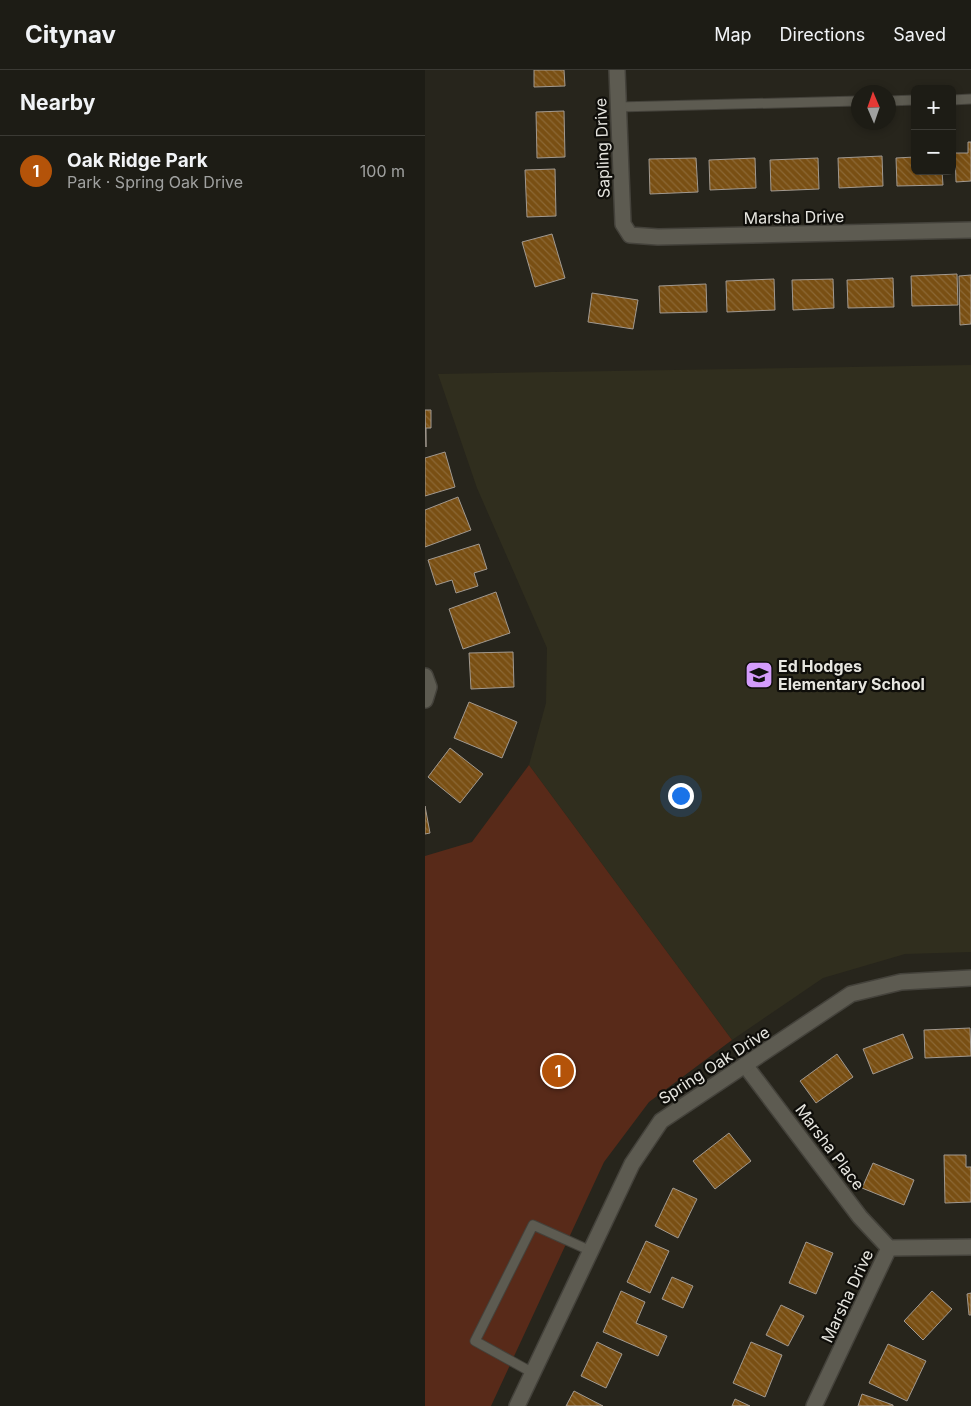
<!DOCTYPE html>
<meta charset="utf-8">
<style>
:root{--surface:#1d1c15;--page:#2a2922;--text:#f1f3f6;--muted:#a0a1a0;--line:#3b3a34;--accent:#b45309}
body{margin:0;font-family:Inter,sans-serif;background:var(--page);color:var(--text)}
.controls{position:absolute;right:15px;top:15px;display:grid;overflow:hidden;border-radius:8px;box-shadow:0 2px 8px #0003}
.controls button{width:45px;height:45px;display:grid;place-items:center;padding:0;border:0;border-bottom:1px solid var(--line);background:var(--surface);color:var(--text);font:25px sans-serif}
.compass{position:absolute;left:426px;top:15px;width:45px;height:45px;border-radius:50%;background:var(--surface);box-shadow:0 2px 8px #0003;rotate:358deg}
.you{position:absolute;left:255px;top:725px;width:18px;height:18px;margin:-12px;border:4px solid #fff;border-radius:50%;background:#1a73e8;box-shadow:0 0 0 8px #1a73e833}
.badge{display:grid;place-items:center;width:32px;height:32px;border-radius:50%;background:var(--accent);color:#fff;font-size:16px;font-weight:700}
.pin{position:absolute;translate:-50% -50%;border:2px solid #fff;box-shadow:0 1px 5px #0006}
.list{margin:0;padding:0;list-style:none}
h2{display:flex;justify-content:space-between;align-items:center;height:65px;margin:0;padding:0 20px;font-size:21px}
h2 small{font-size:16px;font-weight:400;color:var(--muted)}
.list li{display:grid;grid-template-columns:32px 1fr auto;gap:15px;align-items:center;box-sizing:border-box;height:70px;padding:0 20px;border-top:1px solid var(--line)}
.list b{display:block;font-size:19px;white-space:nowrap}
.list p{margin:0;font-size:16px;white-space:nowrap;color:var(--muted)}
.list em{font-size:16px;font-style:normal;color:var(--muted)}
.map{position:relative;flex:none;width:546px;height:1336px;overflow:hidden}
header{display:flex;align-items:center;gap:30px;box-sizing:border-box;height:70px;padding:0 25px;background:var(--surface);border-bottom:1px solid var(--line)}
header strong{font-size:24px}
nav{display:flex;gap:28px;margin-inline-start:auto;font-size:18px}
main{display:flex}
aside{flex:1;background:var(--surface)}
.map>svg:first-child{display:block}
</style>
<header>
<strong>Citynav</strong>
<nav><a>Map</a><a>Directions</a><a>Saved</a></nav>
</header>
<main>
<aside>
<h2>Nearby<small></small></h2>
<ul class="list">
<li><span class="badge">1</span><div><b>Oak Ridge Park</b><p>Park · Spring Oak Drive</p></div><em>100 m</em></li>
</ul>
</aside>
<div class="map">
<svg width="546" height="1336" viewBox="0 0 546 1336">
<defs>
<pattern id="building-back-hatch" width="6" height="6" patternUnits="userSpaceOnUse" patternTransform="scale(1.25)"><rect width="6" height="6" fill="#794f13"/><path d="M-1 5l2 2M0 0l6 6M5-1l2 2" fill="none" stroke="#8c6835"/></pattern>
</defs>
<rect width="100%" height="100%" fill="#27251c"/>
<!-- built -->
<path fill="#302e1e" d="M546,295v587l-66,2 -82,24 -91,62 -203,-275 17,-62 1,-55 -70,-160 -39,-114z"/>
<!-- park -->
<path fill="#582a19" d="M104,695l203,275 -83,62 -45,60 -113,244h-66v-550l47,-14z"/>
<!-- building -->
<path fill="url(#building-back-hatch)" stroke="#a19990" d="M109,0h30l1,16 -31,1z
M139,41l1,46 -28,1 -1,-46z
M543,72h3v39l-15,1 -1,-29h13z
M457,86l1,30 -44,2 -1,-30z
M490,87v14h27l1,14 -46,1 -1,-28z
M271,88l2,34 -48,2 -1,-35z
M330,88l1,30 -46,2 -1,-30z
M393,88l1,31 -48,2 -1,-31z
M130,99l1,47 -29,1 -2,-47z
M127,164l13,44 -30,9 -13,-45z
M532,204l1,31 -46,1 -1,-30z
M546,205v49l-11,1 -1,-49z
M468,208l1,29 -46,1 -1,-28z
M349,209l1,31 -48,2 -1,-31z
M408,209l1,29 -41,2 -1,-30z
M281,214l1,28 -47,1 -1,-27z
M167,223l46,7 -5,29 -45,-7z
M0,340h6v18h-5v19z
M20,382l10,35 -30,9v-38z
M33,427l13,33 -46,17v-37z
M54,474l8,25 -13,4 4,13 -22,7 -4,-13 -16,5 -8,-25z
M71,522l14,41 -47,16 -14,-40z
M88,582l1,35 -43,2 -2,-36z
M44,632l48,20 -15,36 -48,-20z
M25,678l33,26 -23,29 -32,-26z
M0,736l5,27 -5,1z
M545,958l1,28 -46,2 -1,-28z
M478,964l10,24 -40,16 -10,-25z
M412,984l16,23 -37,26 -16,-22z
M304,1063l22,28 -36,28 -22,-28z
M519,1085h22v12h5v35l-26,1z
M448,1093l41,17 -10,25 -42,-17z
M248,1118l24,11 -19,39 -23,-12z
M221,1171l23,10 -19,42 -23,-11z
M381,1172l27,11 -17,41 -27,-11z
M247,1207l21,9 -10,22 -21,-9z
M196,1221l24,11 -9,21 31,13 -9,20 -55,-24z
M507,1221l20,18 -29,31 -19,-19z
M546,1223v22h-2l-2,-21z
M356,1235l23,11 -16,30 -22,-11z
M172,1272l25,12 -16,34 -25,-12z
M326,1272l31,13 -17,42 -32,-14z
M463,1274l38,17 -19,40 -38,-18z
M149,1321l29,15h-37z
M437,1324l31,11v1h-35z
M310,1329l15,7h-18z"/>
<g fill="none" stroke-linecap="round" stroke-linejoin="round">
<defs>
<path id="lane" d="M527,30l19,-1
M463,31l27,-1
M193,37l240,-6
M108,1303l-58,-32 58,-116 58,26"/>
<path id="street" d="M192,0l6,154 7,11 28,2 313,-7
M0,606l4,11 -4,13
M320,995l115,152 29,31
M389,1336l75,-158 82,-1"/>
<path id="secondary" d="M92,1336l115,-242 29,-43 190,-127 50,-12 70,-4"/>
</defs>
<!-- lane casing -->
<use href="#lane" stroke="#44423b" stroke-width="11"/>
<!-- street casing -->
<use href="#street" stroke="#44423b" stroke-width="18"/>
<!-- secondary casing -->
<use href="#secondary" stroke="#44423b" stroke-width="18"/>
<!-- lane -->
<use href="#lane" stroke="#5d5b51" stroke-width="9"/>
<!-- street -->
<use href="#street" stroke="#5d5b51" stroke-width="15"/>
<!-- secondary -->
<use href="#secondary" stroke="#5d5b51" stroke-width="15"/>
</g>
<!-- icons -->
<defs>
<symbol id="school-square" viewBox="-11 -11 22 22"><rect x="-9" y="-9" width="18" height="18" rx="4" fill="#d49cfc" stroke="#0f0e0a"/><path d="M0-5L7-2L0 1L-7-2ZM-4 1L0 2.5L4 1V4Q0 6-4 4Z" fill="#111"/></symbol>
</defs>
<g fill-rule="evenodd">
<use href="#school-square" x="318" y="589" width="32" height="32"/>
</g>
<g text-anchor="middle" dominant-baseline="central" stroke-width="4.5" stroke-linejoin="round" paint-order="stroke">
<!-- street labels -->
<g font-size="16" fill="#e7e6e0" stroke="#0f0e0a">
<text transform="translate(177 78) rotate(-92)">Sapling Drive</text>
<text transform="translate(369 147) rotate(-1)">Marsha Drive</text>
<text transform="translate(289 995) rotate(-33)">Spring Oak Drive</text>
<text transform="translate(405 1077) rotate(53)">Marsha Place</text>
<text transform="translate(422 1226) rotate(-65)">Marsha Drive</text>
</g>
<!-- poi labels -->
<g font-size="16" font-weight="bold" fill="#e7e6e0" stroke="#0f0e0a" text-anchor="start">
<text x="353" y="596">Ed Hodges<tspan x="353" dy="18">Elementary School</tspan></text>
</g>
</g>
</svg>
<div class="controls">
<button>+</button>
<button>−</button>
</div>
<svg class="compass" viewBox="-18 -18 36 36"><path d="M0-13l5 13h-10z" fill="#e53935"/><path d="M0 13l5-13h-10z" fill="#a0a1a0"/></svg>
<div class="you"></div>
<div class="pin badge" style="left:133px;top:1001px">1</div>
</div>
</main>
